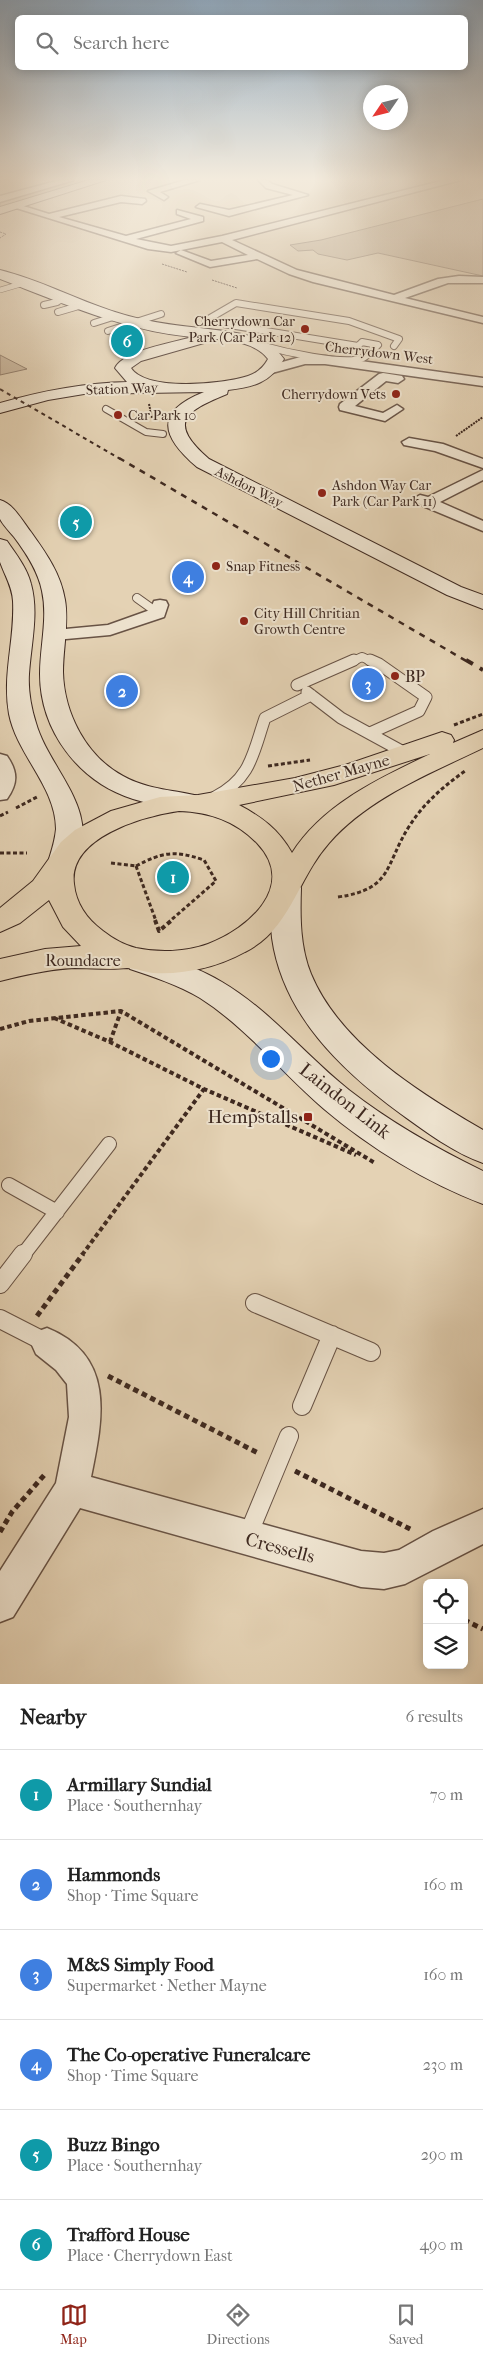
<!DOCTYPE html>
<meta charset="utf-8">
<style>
:root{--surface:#fff;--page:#f6f6f6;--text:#222;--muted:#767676;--line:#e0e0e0;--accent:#8f2418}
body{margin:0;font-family:"IM FELL French Canon",serif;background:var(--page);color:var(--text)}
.controls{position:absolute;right:15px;bottom:15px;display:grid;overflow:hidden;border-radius:8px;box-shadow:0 2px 12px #0003}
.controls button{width:45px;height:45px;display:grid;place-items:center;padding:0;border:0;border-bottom:1px solid var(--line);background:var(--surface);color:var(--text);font:25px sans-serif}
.compass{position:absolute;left:363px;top:85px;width:45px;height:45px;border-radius:50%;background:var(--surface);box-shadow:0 2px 12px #0003;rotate:235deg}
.you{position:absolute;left:270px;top:1058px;width:18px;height:18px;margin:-12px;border:4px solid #fff;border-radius:50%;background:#1a73e8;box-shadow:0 0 0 8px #1a73e833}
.badge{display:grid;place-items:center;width:32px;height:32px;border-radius:50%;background:var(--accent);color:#fff;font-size:16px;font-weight:700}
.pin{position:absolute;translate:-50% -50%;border:2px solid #fff;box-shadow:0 1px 5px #0006}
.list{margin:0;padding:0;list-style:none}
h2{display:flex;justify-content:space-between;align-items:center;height:65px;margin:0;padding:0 20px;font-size:21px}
h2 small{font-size:16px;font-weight:400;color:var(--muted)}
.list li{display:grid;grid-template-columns:32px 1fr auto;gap:15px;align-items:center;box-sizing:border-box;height:90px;padding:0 20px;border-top:1px solid var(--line)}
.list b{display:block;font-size:19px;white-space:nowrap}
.list p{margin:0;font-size:16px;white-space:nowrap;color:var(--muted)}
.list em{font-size:16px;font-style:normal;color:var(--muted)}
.icon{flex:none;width:28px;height:28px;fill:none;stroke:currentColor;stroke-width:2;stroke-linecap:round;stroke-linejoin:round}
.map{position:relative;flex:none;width:483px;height:1684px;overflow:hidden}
.search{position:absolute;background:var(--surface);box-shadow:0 2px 12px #0003;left:15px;right:15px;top:15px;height:55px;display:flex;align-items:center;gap:12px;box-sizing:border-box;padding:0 18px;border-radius:8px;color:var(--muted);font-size:19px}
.sheet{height:605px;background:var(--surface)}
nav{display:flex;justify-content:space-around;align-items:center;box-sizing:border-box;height:70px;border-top:1px solid var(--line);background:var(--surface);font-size:14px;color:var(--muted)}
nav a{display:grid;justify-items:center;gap:2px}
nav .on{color:var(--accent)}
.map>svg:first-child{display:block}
</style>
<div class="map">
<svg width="483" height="1684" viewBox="0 0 483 1684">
<rect width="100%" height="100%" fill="#e4d2b4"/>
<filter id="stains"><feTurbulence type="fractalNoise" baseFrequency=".004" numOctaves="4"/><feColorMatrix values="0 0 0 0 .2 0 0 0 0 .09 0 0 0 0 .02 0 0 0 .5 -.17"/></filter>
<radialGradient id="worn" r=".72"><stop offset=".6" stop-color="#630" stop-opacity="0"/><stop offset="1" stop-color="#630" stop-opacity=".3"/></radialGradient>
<!-- green -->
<path fill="#c8b59b" stroke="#836f5e" d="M74,180h16l-90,28v-7l5,-2z
M483,199v77l-105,-23 -31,7 -29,-6 -5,-4 -15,1 -8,-6 31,-5z
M0,355l27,14 -27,6z"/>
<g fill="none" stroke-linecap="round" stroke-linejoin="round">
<defs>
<path id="lane-far5" d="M0,290l24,-7
M52,303l15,-4"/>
<path id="lane-far4" d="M44,305l13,-3
M58,312l24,-7
M94,323l22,-7
M108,331l53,-17
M260,345c21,6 84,21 103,13 6,-3 11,-9 15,-13l-16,-3 -4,4 -153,-25 31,-18 113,18 50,18 -5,7
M106,409l40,23 17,2"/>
<path id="lane-far3" d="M137,598l21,15
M351,662l11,-5 11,5"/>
<path id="lane-far2" d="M370,660l9,4 47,33 -7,14 -49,22
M297,685l57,-25
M307,692l34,26 66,36
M215,797c36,-18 38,-44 50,-79l46,-23"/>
<path id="lane-far1" d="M9,1185l48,27
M23,1255l86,-111"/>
<path id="lane" d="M0,1284l23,-30
M255,1303l116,49
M0,1319l47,24
M302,1406l30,-71
M248,1535l41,-99"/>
<path id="street" d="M60,180h14l-74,22v-6z
M185,180h15l-40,12 8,5 -4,3 -16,-9z
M258,180h9l5,4 36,11 -79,21 -33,-9 4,-3 29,6 64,-15 -27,-7z
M445,180h16l-229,60 65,30 97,25 44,-16 21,-3 24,1v6h-35l-43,15 78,19v6l-170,-41 -24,-8 -32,-15 -47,8 -34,-14 5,-3 30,11 37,-6 -26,-13 -51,10 -23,-3 -135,-42 4,-3 32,10 72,-18 24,3 1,2 -4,3 -21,-2 -62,15 67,19 65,-17 -14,-5v-4l26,7v4l-67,18 35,7 51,-10z
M304,356h21l158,22v8l-158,-22h-20l-33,9 -6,-4 2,-3z
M383,373l19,3 2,3 -6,4 -12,-2 -31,25 28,7 14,-8 6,4 -18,12 -45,-11 -1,-3 1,-3 39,-30z
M409,438l34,6 40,15v9l-48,-17 -31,-6 -2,-3z
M483,470v10l-43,22 43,19v10l-60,-25 -10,-7 7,-4 8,2z
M160,600l6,1 2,4 -4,12 -54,18 -55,5 -6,-1 -3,-4 3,-4 6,-1 53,-5 42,-15 4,-9z
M0,754l7,2c11,16 11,27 0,43l-7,1z
M47,1328c69,28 56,90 44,149l270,74 23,2 15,-3 34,-19 50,-22v35l-78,40 -21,5 -23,-2 -281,-79 -67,109 -13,5v-51l56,-88 13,-66 -2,-33 -11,-14 -20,-16 -5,-11 5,-11z"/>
<path id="secondary" d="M89,180h17l-106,34v-7z
M0,270c38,9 77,30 115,42 36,12 71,14 109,19 23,3 46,8 60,28 -14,24 -30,28 -56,31l-1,4c-44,18 -59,29 -18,65l252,128 22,8v14l-36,-14 -250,-128c-36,-31 -43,-55 7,-75l-120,2 -36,6 -48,13v-10c42,-12 83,-20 127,-21l-12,-14c9,-18 58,-25 77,-31 -67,-6 -130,-34 -192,-58zM205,338c22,2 49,3 63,21 -5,9 -11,14 -20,17 -25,8 -101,16 -117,-8l10,-7 63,-18z
M0,500c13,3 23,22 31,32 15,21 30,42 34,68 4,23 -2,48 -2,72 1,41 23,84 60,104 25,14 53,14 80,21l4,6 -4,6c-21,6 -49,-4 -70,-10 -54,-17 -93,-68 -93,-125 0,-28 8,-56 2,-83 -4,-20 -16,-38 -28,-54 -4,-5 -11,-12 -14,-18 0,-5 0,-13 0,-19z
M0,539l7,2c9,13 20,27 24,43 8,29 0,60 -2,90 -1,16 2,33 7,49 13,47 69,90 37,143l-10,2 -10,-2 -4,-7c3,-10 6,-19 7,-30 0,-42 -39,-74 -47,-115 -7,-40 6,-74 4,-113 -1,-15 -8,-25 -13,-39 0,-7 0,-16 0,-23z
M287,878l10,3 4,7c-1,29 -1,59 10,86 29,70 110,120 172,156v33c-29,-10 -57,-31 -82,-49 -60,-44 -118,-99 -129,-176 -2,-17 0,-34 1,-50l4,-7z
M141,950c28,8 56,17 81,32 49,29 84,74 127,108 41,32 87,58 134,81v33c-56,-21 -113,-56 -159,-95 -42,-36 -77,-81 -124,-111 -22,-13 -46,-21 -70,-29l-4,-8 4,-8z"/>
<path id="primary" d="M483,730v18c-52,25 -115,50 -154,95 -32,36 -38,86 -84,109 -27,15 -61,23 -92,21 -8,-1 -18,-5 -26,-5 -17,2 -35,0 -52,0 -26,1 -51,7 -75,13v-22l45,-10 36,-3 -18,-19 -14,-27 -29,23 -20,9v-24l33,-27 28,-39 14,-12 36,-19 49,-14 38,-2 97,-17 50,-13 97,-33 9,3 3,5 -1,3zM430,754c-50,24 -107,50 -138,99 -13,-23 -30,-36 -53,-48l95,-20zM179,811c31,1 56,10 78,32 41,43 -9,86 -49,101 -22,8 -49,9 -72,4 -12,-3 -24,-10 -33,-17 -16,-12 -27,-27 -29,-47 -6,-47 70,-68 105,-73z"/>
</defs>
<!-- lane-far5 casing -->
<use href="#lane-far5" stroke="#685345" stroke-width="6"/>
<!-- lane-far4 casing -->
<use href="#lane-far4" stroke="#685345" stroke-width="8"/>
<!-- lane-far3 casing -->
<use href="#lane-far3" stroke="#685345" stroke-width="10"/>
<!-- lane-far2 casing -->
<use href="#lane-far2" stroke="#685345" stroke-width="13"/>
<!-- lane-far1 casing -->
<use href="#lane-far1" stroke="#685345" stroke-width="16"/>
<!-- lane casing -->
<use href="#lane" stroke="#685345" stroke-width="20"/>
<!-- street casing -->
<use href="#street" stroke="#685345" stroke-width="3"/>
<!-- secondary casing -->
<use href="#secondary" stroke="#3e2920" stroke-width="2"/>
<!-- primary casing -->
<use href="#primary" stroke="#3e2920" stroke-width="2"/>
<!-- path-far4 -->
<path stroke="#3e2920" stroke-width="1" stroke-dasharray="2 1" stroke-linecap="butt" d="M0,232l6,2 -6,4
M162,264l25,8
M212,280l25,8"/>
<!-- path-far3 -->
<path stroke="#3e2920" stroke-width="2" stroke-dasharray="2 1" stroke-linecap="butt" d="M149,404l3,14
M456,436l27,-19"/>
<!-- path-far2 -->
<path stroke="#3e2920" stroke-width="3" stroke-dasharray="4 2.5" stroke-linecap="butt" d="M454,725l29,-11
M268,766l42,-6
M16,808l21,-11
M0,816l8,-4
M0,853h27
M111,863l25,3
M136,866l20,55
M136,866c27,-14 38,-16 68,-6l12,21 -46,40
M338,897c56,-8 46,-32 72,-72 14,-22 34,-39 55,-54"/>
<!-- path-far1 -->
<path stroke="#3e2920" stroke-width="4" stroke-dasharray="4.5 3" stroke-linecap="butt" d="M155,920l4,11 13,-11
M54,1018l56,24 94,47 152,66
M0,1029l29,-8 92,-10 254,152
M110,1042l11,-31
M82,1255l122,-166"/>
<!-- path -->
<path stroke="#3e2920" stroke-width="5" stroke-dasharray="5.5 4" stroke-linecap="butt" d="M37,1316l46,-62
M108,1376l152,78
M295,1471l117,59
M0,1532l12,-20 34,-39
M464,1620l19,9"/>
<!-- lane-far5 -->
<use href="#lane-far5" stroke="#ede2ce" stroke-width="5"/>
<!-- lane-far4 -->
<use href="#lane-far4" stroke="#ede2ce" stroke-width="6"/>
<!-- lane-far3 -->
<use href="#lane-far3" stroke="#ede2ce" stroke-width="8"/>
<!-- lane-far2 -->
<use href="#lane-far2" stroke="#ede2ce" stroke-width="11"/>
<!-- lane-far1 -->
<use href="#lane-far1" stroke="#ede2ce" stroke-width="14"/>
<!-- lane -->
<use href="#lane" stroke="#ede2ce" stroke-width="18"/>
<!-- street -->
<use href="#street" fill="#ede2ce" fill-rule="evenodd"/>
<!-- secondary -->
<use href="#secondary" fill="#ede2ce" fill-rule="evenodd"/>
<!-- primary -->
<use href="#primary" fill="#e4d2b4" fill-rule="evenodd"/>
<!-- rail-far2 -->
<path stroke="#3e2920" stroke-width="2" stroke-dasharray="4 4" stroke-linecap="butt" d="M0,389l122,71"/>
<!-- rail-far1 -->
<path stroke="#3e2920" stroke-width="2.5" stroke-dasharray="6 6" stroke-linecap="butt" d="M119,458l349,204"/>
<!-- rail -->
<path stroke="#3e2920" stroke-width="4" stroke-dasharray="8 8" stroke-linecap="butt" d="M466,660l17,10"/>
</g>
<!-- sky -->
<linearGradient id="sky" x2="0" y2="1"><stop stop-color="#90a9bf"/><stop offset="0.43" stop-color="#f3ebdd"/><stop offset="1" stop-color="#f3ebdd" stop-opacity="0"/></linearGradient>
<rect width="483" height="416" fill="url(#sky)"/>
<!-- markers -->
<g fill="#8f2418" stroke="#ede2ce" stroke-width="2">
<circle cx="305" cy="329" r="5"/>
<circle cx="396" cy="394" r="5"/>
<circle cx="118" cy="415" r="5"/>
<circle cx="322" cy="493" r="5"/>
<circle cx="216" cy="566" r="5"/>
<circle cx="244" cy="621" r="5"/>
<circle cx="395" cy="676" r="5"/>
<rect x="303" y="1112" width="10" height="10" rx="2.5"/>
</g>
<g text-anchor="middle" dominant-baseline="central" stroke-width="4" stroke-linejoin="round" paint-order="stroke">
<!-- far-poi labels -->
<g font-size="14" fill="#3e2920" stroke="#ede2ce" text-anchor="start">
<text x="295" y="321" text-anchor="end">Cherrydown Car<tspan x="295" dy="16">Park (Car Park 12)</tspan></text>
<text x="386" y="394" text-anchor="end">Cherrydown Vets</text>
<text x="128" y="415">Car Park 10</text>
<text x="332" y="485">Ashdon Way Car<tspan x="332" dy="16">Park (Car Park 11)</tspan></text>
<text x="226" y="566">Snap Fitness</text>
<text x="254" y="613">City Hill Chritian<tspan x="254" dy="16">Growth Centre</tspan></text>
</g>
<!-- far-street labels -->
<g font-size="14" fill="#3e2920" stroke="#ede2ce">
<text transform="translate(379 353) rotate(7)">Cherrydown West</text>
<text transform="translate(122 389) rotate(-2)">Station Way</text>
<text transform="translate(249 487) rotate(27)">Ashdon Way</text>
</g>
<!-- poi labels -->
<g font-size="16" fill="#3e2920" stroke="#ede2ce" text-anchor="start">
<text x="405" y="676">BP</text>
</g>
<!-- street labels -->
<g font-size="16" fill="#3e2920" stroke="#ede2ce">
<text transform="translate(341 773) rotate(-16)">Nether Mayne</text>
<text x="83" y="960">Roundacre</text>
</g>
<!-- near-street labels -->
<g font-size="19" fill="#3e2920" stroke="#ede2ce">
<text transform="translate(345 1101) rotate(38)">Laindon Link</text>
<text transform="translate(280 1548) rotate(15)">Cressells</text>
</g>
<!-- near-poi labels -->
<g font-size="19" fill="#3e2920" stroke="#ede2ce" text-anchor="end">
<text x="298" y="1117">Hempstalls</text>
</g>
</g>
<rect width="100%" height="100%" filter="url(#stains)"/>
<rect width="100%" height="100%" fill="url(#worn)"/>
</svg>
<div class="controls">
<button><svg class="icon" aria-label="locate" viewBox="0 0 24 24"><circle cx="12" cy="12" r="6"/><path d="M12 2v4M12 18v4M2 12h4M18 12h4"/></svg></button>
<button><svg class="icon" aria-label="layers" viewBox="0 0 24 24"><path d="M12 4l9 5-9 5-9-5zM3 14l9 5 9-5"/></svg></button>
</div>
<svg class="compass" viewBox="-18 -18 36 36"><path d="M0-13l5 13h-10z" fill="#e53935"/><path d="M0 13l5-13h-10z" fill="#767676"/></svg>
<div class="you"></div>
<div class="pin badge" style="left:173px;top:877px;background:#0f9aa8">1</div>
<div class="pin badge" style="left:122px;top:691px;background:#3f7fe0">2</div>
<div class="pin badge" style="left:368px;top:684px;background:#3f7fe0">3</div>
<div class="pin badge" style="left:188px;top:577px;background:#3f7fe0">4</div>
<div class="pin badge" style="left:76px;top:522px;background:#0f9aa8">5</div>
<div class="pin badge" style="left:127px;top:341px;background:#0f9aa8">6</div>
<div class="search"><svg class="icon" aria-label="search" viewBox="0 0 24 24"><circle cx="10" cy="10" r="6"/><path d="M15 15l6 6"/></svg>Search here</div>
</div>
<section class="sheet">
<h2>Nearby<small>6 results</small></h2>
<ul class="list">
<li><span class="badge" style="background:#0f9aa8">1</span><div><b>Armillary Sundial</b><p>Place · Southernhay</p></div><em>70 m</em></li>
<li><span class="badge" style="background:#3f7fe0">2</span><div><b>Hammonds</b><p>Shop · Time Square</p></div><em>160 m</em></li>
<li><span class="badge" style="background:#3f7fe0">3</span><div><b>M&amp;S Simply Food</b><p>Supermarket · Nether Mayne</p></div><em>160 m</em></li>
<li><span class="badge" style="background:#3f7fe0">4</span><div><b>The Co-operative Funeralcare</b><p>Shop · Time Square</p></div><em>230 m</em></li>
<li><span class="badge" style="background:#0f9aa8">5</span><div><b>Buzz Bingo</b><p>Place · Southernhay</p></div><em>290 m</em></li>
<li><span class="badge" style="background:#0f9aa8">6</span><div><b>Trafford House</b><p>Place · Cherrydown East</p></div><em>490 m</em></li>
</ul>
</section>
<nav>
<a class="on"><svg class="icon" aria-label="map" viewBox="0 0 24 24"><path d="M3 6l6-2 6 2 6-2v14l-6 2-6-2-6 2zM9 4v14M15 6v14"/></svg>Map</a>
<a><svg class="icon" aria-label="directions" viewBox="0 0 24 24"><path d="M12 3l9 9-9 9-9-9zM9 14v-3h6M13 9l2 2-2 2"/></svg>Directions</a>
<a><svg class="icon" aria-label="saved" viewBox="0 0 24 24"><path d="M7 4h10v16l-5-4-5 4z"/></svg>Saved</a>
</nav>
